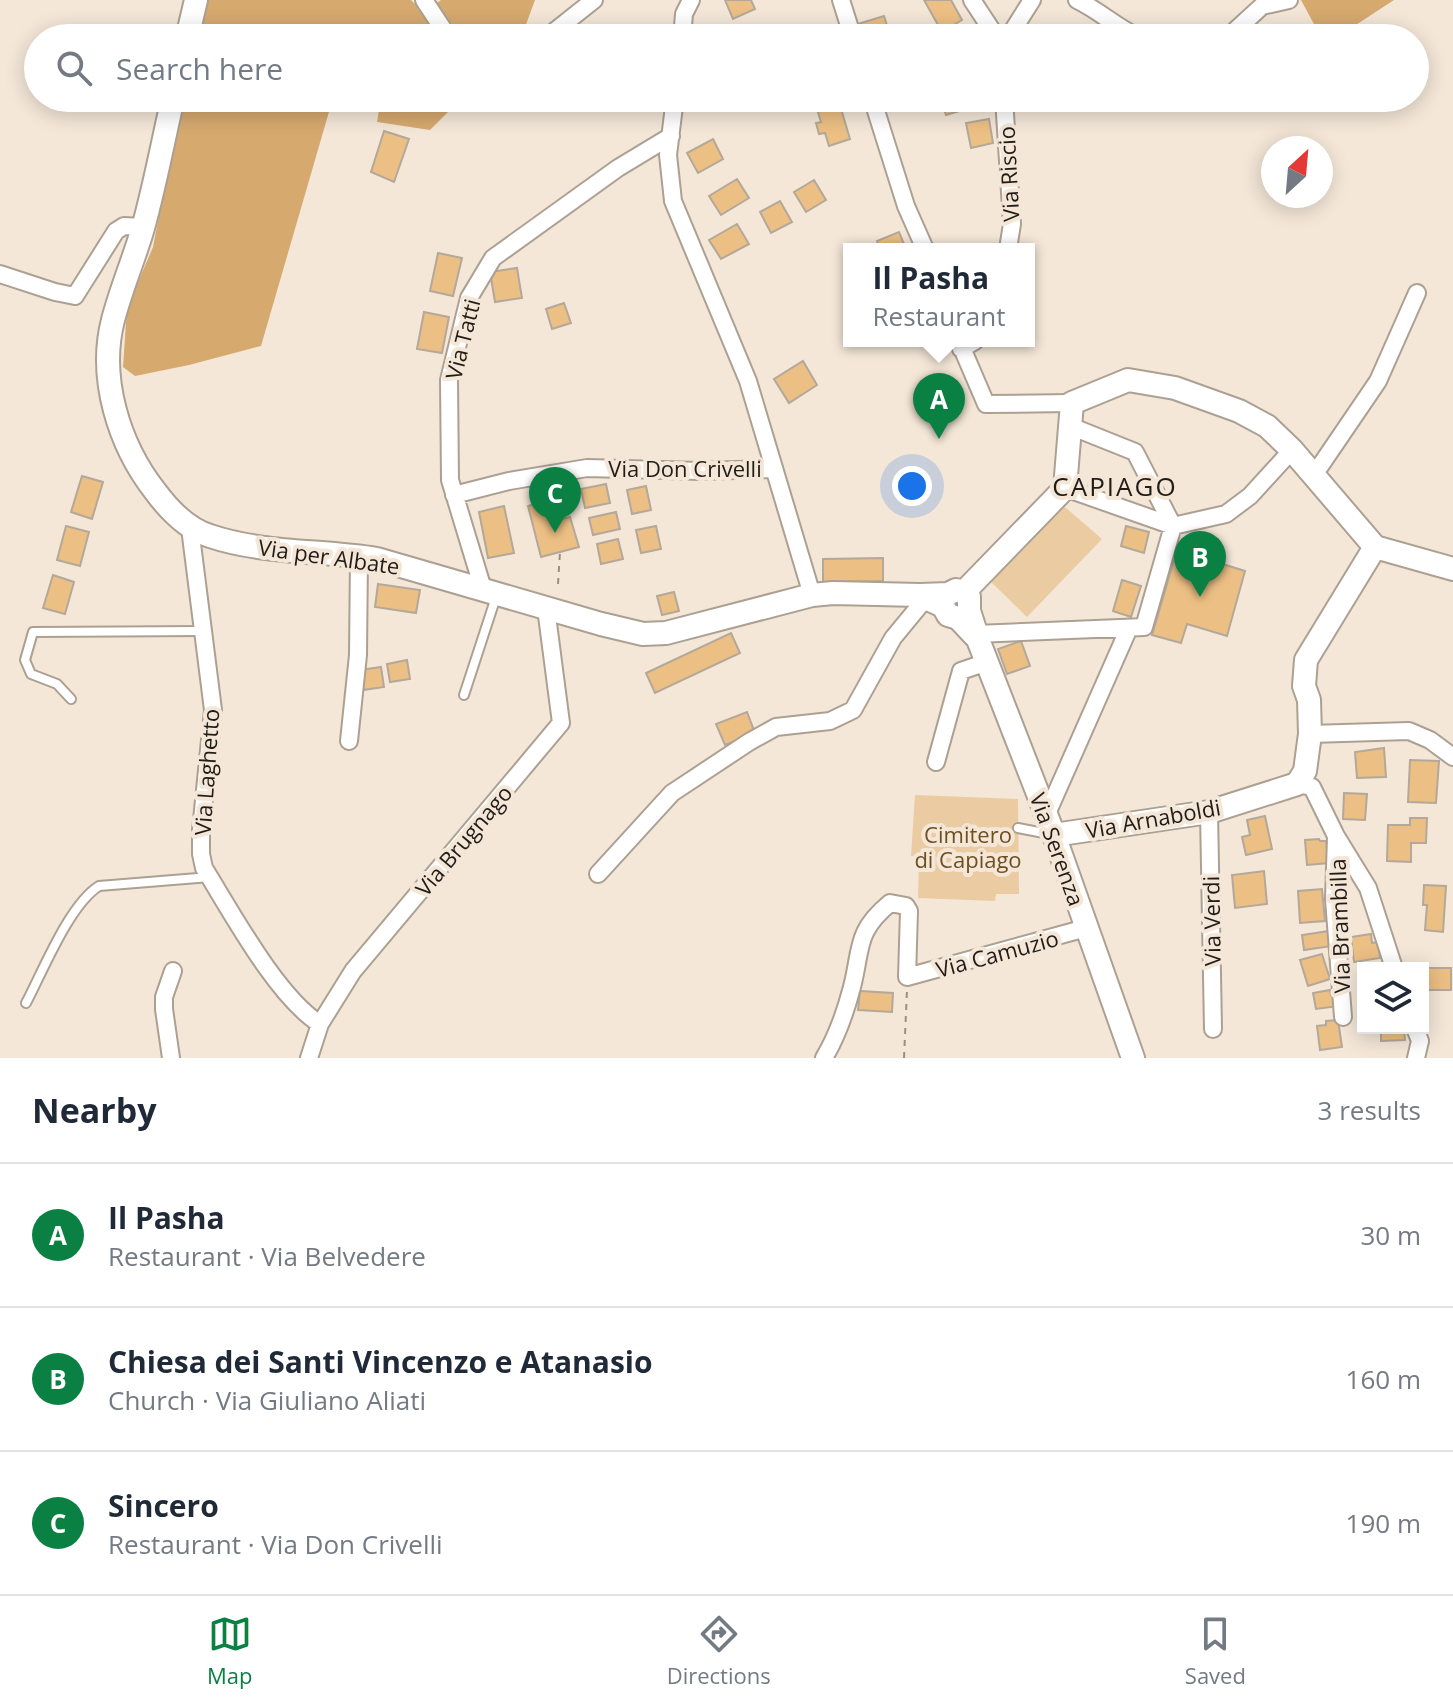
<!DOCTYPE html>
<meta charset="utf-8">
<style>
:root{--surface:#fff;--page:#f6f6f7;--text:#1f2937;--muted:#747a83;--line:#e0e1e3;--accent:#0b8043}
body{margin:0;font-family:"Open Sans",sans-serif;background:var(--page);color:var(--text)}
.controls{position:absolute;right:24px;bottom:24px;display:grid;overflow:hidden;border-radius:0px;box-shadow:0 4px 20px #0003}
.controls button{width:72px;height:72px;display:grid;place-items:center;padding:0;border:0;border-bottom:2px solid var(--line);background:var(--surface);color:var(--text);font:40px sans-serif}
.compass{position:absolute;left:1261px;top:136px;width:72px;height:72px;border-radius:50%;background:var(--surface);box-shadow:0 4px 20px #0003;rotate:26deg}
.you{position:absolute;left:912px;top:486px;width:28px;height:28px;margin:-20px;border:6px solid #fff;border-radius:50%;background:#1a73e8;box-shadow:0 0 0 12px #1a73e833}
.badge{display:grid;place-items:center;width:52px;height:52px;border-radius:50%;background:var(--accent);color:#fff;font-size:26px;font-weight:700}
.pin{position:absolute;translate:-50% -66px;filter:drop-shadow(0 2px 4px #0008)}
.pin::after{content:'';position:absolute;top:42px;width:28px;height:24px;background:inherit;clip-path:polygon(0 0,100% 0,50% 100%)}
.popup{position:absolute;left:843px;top:243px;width:192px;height:104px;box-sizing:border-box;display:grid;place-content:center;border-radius:0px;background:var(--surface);filter:drop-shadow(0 2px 6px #0005);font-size:26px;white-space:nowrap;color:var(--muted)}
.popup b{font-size:30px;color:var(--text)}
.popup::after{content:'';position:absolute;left:50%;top:100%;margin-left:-16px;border:16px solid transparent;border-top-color:var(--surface)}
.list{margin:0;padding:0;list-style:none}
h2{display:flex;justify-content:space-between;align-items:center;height:104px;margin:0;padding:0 32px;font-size:34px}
h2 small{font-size:26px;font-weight:400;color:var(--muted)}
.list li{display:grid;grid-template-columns:52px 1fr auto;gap:24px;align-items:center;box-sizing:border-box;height:144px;padding:0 32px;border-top:2px solid var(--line)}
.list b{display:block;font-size:30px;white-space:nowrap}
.list p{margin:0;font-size:26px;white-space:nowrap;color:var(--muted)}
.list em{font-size:26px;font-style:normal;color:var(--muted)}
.icon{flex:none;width:44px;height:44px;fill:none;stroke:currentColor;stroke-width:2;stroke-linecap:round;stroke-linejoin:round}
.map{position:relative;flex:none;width:1453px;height:1058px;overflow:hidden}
.search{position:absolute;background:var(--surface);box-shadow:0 4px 20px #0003;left:24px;right:24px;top:24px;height:88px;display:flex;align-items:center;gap:20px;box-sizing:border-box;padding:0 28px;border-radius:44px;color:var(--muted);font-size:30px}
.sheet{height:536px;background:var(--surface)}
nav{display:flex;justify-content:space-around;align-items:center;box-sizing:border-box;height:112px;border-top:2px solid var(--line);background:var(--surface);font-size:22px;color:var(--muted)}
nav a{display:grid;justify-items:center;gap:4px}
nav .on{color:var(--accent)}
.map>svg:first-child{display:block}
</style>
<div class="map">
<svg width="1453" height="1058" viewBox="0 0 1453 1058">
<rect width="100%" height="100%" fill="#f4e7d8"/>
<!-- green -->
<path fill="#ebcba1" d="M1065,507l37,32 -75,78 -38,-37z
M915,795l103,4 1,95h-23l-1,7 -77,-3 1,-41 -8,-1z"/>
<!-- forest -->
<path fill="#d6a96f" d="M202,0h209l12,12 18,-12h94l-14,38h-327z
M1301,0h93l-52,34 -21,3z
M182,98h151l-72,248 -72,19 -54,11 -12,-9 4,-59 26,-61z
M381,98h81l-32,32 -53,-8z"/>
<!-- building -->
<path fill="#ecbf84" stroke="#b3a899" stroke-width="2" d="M725,0h26l4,9 -22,10z
M924,0h27l11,20 -20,12z
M884,16l7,22h-29l-4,-14z
M940,98h26l3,10 -23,7z
M839,102l11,37 -21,7 -4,-13 -6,1 -3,-11 5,-1 -4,-13z
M989,119l4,24 -22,5 -5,-25z
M384,131l25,8 -15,43 -23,-10z
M713,139l10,20 -25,14 -11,-20z
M737,179l12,19 -28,17 -12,-19z
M814,180l12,20 -20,12 -12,-20z
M780,201l12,21 -21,11 -11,-21z
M737,224l12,20 -28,15 -12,-19z
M899,232l7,17h-26l-3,-8z
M438,253l24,5 -9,38 -23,-5z
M517,268l5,30 -27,4 -5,-30z
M564,303l7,20 -19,6 -6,-20z
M424,312l25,5 -7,36 -25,-4z
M803,361l14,24 -28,18 -15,-24z
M82,476l21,6 -11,37 -21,-7z
M606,484l4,19 -25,5 -4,-19z
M646,486l5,24 -19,4 -5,-24z
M556,498l6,21 8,-2 9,30 -38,10 -13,-51z
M504,506l10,47 -26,5 -9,-46z
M616,512l4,17 -27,6 -4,-17z
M66,526l23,6 -9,34 -23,-6z
M656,526l5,23 -20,4 -5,-23z
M1126,526l23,6 -5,21 -23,-7z
M618,539l5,20 -22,5 -4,-20z
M1177,550l68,21 -18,65 -40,-12 -6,19 -29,-8z
M883,558v23l-60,1v-23z
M53,575l21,7 -9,32 -22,-6z
M1122,580l19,6 -10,31 -18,-6z
M378,584l42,6 -4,23 -41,-6z
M674,592l5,19 -17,4 -5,-19z
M731,633l9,20 -85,40 -9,-20z
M1021,641l9,25 -23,8 -9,-25z
M407,660l3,19 -20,3 -3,-18z
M381,667l3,20 -21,3 -3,-20z
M747,712l8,21 -30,12 -9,-21z
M1384,748l2,29 -29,1 -2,-26z
M1410,760l29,1 -3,42 -28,-1z
M1344,793l23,1 -2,26 -22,-1z
M1265,816l7,33 -26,6 -4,-18 8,-2 -3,-15z
M1410,818h17l-1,25h-15v19l-24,-1 1,-36h22z
M1319,839l1,2h6l3,22 -22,2 -2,-25z
M1264,871l3,33 -32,4 -3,-33z
M1424,885l22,1 -3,46 -18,-2 2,-25h-4z
M1322,889l3,32 -25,2 -2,-32z
M1329,931l3,15 -28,4 -2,-15z
M1371,934l1,9 6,-1 2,16 -26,4 -3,-25z
M1322,954l8,25 -22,7 -8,-26z
M1424,968h27v22h-28z
M1330,990l1,5 6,-1 2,12 -23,3 -3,-16z
M860,991l33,2 -1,19 -34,-2z
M1338,1020l4,27 -22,3 -3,-24 9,-1v-4z
M1381,1028h23l1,12 -24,1z"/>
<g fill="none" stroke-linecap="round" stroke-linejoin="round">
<defs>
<path id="lane" d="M464,695l32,-98
M71,699l-14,-15 -26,-10 -6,-14 8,-28 169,-1
M1018,828l31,6
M26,1003c17,-32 43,-98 73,-117l111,-9"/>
<path id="street" d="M424,0l25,38
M841,0l12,38
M972,0l25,38
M1077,0c23,11 40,28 63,38
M546,38l48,-38
M682,38l2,-24 7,-14
M1008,38l24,-38
M1227,38l35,-32 27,-6
M675,98l-7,57 5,46 75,180 64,214
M872,98l34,108 19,43
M1004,98l8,126 -4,25
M0,274l55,18 20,4 41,-65 8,-5 19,1
M959,341l27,63 86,-1
M961,349l14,-8
M1314,475l64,-94 39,-88
M1065,488l108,38 53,-12 24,-18 42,-46
M454,495l55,-14 78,-13 113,3 74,-2
M190,528l23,182 -12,120v24l3,14c28,45 73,129 116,156
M483,589l-33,-109 -1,-100 20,-82 24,-40 125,-90 53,-32
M976,634l168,-7 29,-101 -38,-74 -65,-26
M1310,734l99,-3 21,9 23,17
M349,741l9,-86 1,-99
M936,762l25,-91 26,-9
M1297,784l15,3 24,49 32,52 26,80
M1209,812l4,217
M1046,816l83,-188
M1336,837l-2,62 9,118
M598,874l74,-81 77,-51 27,-15 54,-6 23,-11 40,-72 33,-40
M1415,1028l5,13 -4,17
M171,1058l-7,-49v-12l9,-26
M309,1058l11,-34 33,-53 208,-248 -15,-115
M824,1058c12,-20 22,-48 28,-71 10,-39 3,-55 38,-84l16,3 3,5 -2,66 179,-49"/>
<path id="secondary" d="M187,38l9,-38
M173,98c-10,43 -18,87 -30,130 -9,31 -22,61 -30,92 -15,58 6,125 42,171 14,19 32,38 55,45 54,18 112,14 167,23l224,65 42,10 23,-1 146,-38 21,-2 87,2 28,-1 8,-4 8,2 5,5v14l10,31 75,193 79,223
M964,592l101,-104 7,-85 56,-23 47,8 64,23 28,15 25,24 83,97 78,22
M921,596l22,10 5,9 10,3 17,18
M1054,835l155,-23 88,-28 8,-13 5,-37 -1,-34 -5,-14 2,-26 69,-113"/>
</defs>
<!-- lane casing -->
<use href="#lane" stroke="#aca092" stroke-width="12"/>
<!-- street casing -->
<use href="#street" stroke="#aca092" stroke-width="20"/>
<!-- secondary casing -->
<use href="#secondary" stroke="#aca092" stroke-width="26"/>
<!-- path -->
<path stroke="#988f84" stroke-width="2" stroke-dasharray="6 6" stroke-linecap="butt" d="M558,584l2,-32
M904,1058l3,-68"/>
<!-- lane -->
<use href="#lane" stroke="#fff" stroke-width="8"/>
<!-- street -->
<use href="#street" stroke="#fff" stroke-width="16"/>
<!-- secondary -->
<use href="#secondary" stroke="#fff" stroke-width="22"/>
</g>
<g text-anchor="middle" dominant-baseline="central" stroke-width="8" stroke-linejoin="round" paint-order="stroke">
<!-- street labels -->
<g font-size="22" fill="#211c17" stroke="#f4e7d8">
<text transform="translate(1008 174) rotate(-93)">Via Riscio</text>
<text transform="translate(462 339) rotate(-76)">Via Tatti</text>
<text x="685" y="468">Via Don Crivelli</text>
<text transform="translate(329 556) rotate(8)">Via per Albate</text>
<text transform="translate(206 772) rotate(-86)">Via Laghetto</text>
<text transform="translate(1153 818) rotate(-10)">Via Arnaboldi</text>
<text transform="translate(463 840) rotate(-50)">Via Brugnago</text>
<text transform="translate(1058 849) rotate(70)">Via Serenza</text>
<text transform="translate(1211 921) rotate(-91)">Via Verdi</text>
<text transform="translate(1339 926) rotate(-92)">Via Brambilla</text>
<text transform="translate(997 953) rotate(-15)">Via Camuzio</text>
</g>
<!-- park labels -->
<g font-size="22" fill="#6e4f22" stroke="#f4e7d8">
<text x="968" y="834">Cimitero<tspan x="968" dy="25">di Capiago</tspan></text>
</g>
<!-- quarter labels -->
<g font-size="26" letter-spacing="2" fill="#211c17" stroke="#f4e7d8">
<text x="1115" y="486">CAPIAGO</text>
</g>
</g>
</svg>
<div class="controls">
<button><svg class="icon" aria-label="layers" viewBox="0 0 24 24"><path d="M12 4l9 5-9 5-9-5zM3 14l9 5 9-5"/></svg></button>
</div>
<svg class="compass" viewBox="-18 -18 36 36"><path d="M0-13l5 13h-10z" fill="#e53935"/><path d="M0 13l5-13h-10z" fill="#747a83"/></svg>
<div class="you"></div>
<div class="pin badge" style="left:939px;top:439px">A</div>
<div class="popup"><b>Il Pasha</b>Restaurant</div>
<div class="pin badge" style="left:1200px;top:597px">B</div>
<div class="pin badge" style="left:555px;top:533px">C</div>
<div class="search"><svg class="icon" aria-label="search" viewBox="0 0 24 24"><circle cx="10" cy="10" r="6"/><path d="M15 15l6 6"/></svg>Search here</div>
</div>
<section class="sheet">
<h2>Nearby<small>3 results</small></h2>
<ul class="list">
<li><span class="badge">A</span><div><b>Il Pasha</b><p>Restaurant · Via Belvedere</p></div><em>30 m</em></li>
<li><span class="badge">B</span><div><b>Chiesa dei Santi Vincenzo e Atanasio</b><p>Church · Via Giuliano Aliati</p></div><em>160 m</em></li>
<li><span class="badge">C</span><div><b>Sincero</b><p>Restaurant · Via Don Crivelli</p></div><em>190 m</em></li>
</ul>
</section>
<nav>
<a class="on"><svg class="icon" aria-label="map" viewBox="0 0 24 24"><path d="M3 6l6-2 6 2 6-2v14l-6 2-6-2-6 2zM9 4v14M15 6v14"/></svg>Map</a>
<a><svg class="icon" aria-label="directions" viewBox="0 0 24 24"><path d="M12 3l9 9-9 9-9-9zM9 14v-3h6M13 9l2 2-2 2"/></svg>Directions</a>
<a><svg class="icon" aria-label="saved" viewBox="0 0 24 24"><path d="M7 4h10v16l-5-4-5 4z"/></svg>Saved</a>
</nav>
